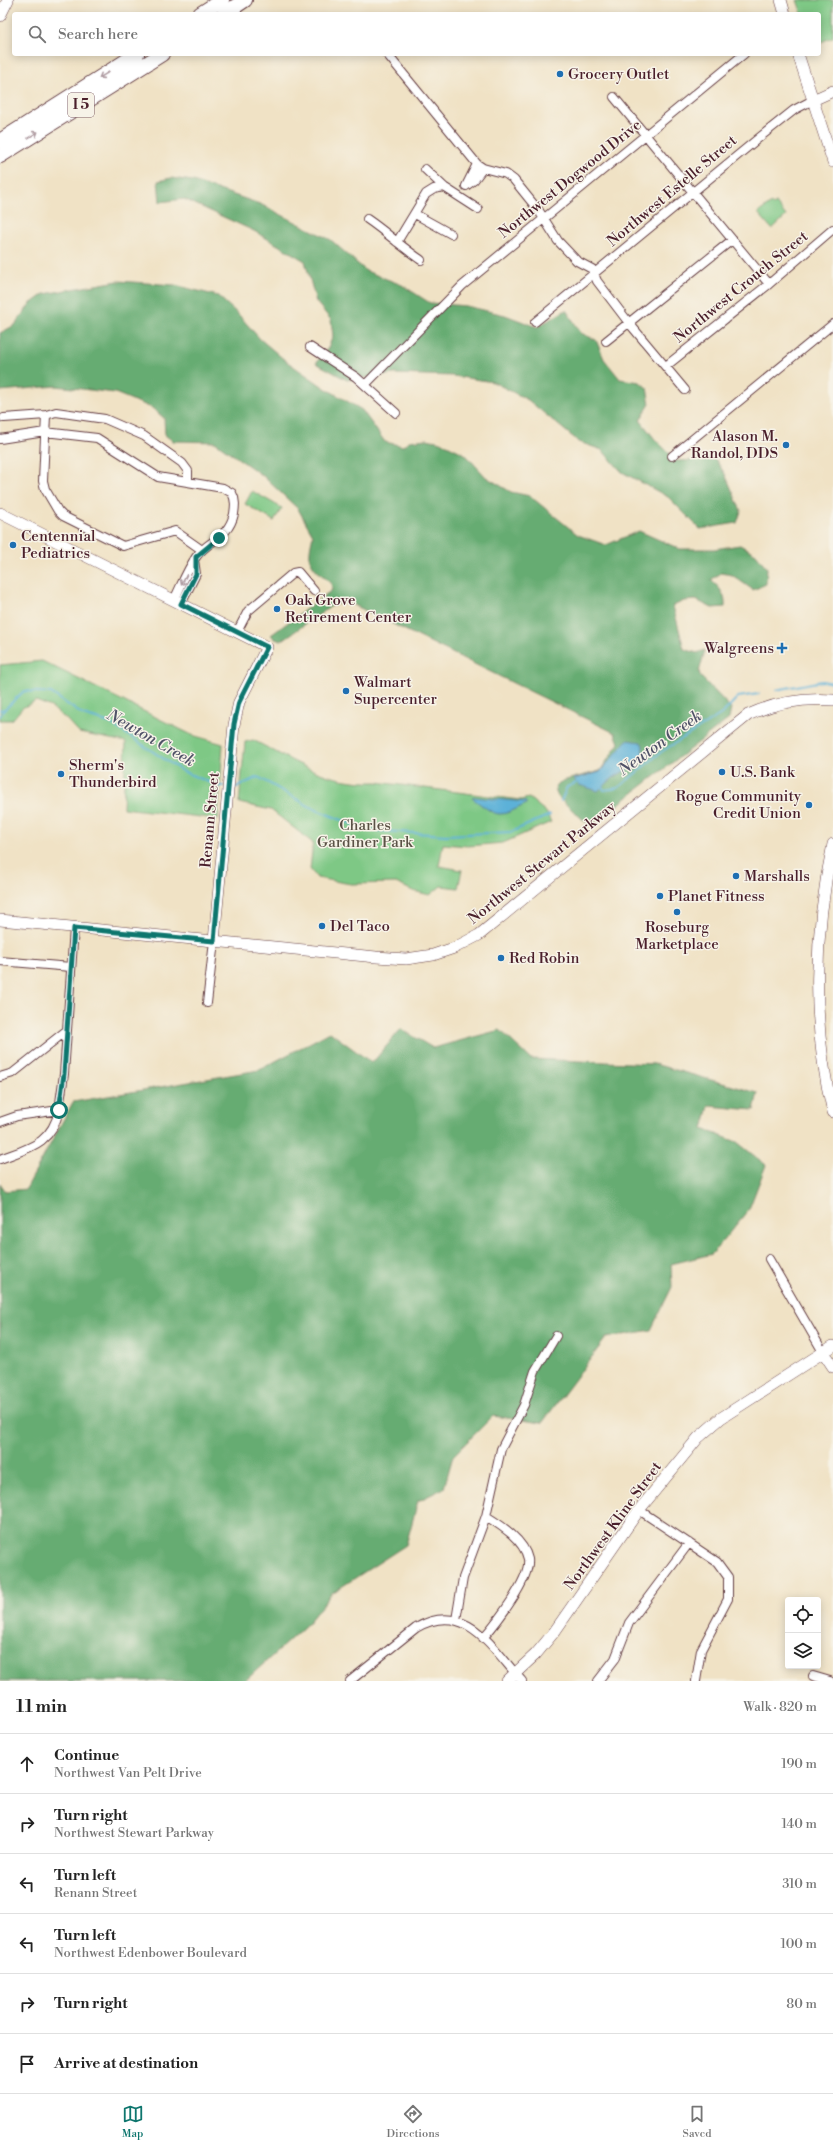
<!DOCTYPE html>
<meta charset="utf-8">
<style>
:root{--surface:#fff;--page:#f2f2f2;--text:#222;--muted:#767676;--line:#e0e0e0;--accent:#0f766e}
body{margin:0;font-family:"Libre Bodoni",serif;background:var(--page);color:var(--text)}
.controls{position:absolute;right:12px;bottom:12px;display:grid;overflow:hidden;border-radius:4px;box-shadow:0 2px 10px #0003}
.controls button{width:36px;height:36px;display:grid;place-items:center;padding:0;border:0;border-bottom:1px solid var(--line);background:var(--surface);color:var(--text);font:20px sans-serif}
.stop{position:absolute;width:12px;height:12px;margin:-9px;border:3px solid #0f766e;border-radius:50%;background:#fff}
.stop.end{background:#0f766e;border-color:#fff;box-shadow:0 1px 4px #0008}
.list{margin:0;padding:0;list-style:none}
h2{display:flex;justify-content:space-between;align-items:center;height:52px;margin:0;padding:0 16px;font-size:17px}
h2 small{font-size:13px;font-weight:400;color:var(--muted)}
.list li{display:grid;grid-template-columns:26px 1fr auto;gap:12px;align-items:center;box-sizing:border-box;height:60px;padding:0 16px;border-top:1px solid var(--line)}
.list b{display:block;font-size:15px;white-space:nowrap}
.list p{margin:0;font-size:13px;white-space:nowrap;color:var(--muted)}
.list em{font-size:13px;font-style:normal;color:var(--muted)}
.icon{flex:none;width:22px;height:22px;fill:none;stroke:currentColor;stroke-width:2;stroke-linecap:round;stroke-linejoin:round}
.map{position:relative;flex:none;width:833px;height:1681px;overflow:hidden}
.search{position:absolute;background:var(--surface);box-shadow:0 2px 10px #0003;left:12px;right:12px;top:12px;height:44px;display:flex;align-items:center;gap:10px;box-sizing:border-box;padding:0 14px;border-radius:4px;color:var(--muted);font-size:15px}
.sheet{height:412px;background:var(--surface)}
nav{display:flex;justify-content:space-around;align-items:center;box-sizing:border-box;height:56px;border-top:1px solid var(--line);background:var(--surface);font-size:11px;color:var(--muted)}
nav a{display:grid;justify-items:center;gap:2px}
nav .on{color:var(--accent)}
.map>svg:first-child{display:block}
</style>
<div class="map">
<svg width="833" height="1681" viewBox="0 0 833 1681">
<rect width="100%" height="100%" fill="#f7f3e8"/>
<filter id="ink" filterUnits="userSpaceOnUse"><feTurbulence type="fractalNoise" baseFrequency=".025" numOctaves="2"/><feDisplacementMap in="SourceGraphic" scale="8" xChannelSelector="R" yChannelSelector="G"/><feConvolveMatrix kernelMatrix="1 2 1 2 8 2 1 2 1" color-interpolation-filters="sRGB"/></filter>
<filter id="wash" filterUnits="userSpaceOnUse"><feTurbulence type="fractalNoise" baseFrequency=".012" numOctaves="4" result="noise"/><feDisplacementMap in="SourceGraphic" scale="16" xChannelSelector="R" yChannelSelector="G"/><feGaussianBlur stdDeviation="0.9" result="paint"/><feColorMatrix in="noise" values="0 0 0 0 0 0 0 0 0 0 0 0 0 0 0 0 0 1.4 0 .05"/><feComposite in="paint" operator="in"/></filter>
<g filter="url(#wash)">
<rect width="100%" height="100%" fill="#f0e2c5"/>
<!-- green -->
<path fill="#7ec885" stroke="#647458" d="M797,0h36v37l-14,6v-29h-17z
M771,203l2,2 3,-2 10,13 -14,13 -14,-16z
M252,491l30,17 -8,13 -29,-17z
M42,661l150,74 31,9 -5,75 -95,-11 3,-66 -47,-9 -13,-14 -15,-12 -15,-6 -14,7 -10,12h-12v-55z
M253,740c43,22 74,44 124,42l144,18 8,-2 17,14 5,10 -48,21 -35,3 -25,-2 -4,22 23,4 -4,18 -17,-2 -11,9 -17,-4 -17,-8 -45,1 -34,-6 -7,-9 3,-26 -42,-33 -32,-7 6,-61z"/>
<!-- forest -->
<path fill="#66ac72" stroke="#58664e" d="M171,178l22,3 67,23 71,36 35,31 36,14 28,18 36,3 39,9 32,12 29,-17 15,23 15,7 8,19 16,20 20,3 7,6 3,16 -10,16 14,18 23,23 38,-2 10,15 16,37 -4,12 -37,6 -32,-32 -46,-25 -20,-22 -23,-8 -51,-42 -35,-18 -40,-6 -59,-2 -47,6 -31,-17 12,-15 5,-12 -2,-16 -15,-18 -11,-41 -51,-30 -70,-32 -24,3 -2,-21z
M118,281l57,4 43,11 21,19 21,24 26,22 39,27 37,22 23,32 18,4 6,-5 18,-2 14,3 24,12 21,23 25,15 19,4 48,39 28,10 33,-14 41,18h34l26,-4 16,9 11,14 -1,16 -13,6 -21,-15 -11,-2 -10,7c9,8 15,15 14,27l-13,1 -16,-8 -12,1 -11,5 11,43 13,4 8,-3 -6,22 2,5 30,31 -2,11 -139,107 -32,-29 -3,-9 7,-7 38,-10 19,-28 -4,-10 -267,-131 -15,3 -52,36 -6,-2 -4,-4 61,-45 -1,-7c-21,-18 -25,-20 -18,-48l-15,-26 -35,-33 -48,-34 -42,-1 -8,-6 -1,-17 -12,-10 -37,-15 -59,-7 -56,5v-58l15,-8 15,-21 14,-10z
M401,1029l32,19 67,-18 31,29 123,5 104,29 -4,17 -45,-4 -6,23 34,13 29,23 -17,44 -37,45 -41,10 1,23 -21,43 -45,8 -64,85 -49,-7 -40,40 -9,32 -26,13 -12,44 -74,48 -26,32 -61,56h-245v-498l5,8 21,-2 47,-87 186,-32 71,-38 42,31z"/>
<!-- water -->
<path fill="#5bb1d8" stroke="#526882" d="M627,740l14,2 2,4 -1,14 -29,18 -15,13 -19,-6 -5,-6 26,-7z
M474,797l52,5v2c-29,15 -28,13 -54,-6z"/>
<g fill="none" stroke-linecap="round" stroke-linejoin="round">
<!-- stream -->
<path stroke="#5bb1d8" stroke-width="2" d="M776,690l46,-9 11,2
M0,710l5,-1 19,-18 27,2 32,22 27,8 72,48 36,15h6
M0,716l5,-7
M232,787h5l21,-10 56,32 53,21 79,5 65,-3 39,-17
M602,787l2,3 14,-2 43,-36 62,-39 15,-16 21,-3
M561,801l6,-14 11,-5"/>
</g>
</g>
<g filter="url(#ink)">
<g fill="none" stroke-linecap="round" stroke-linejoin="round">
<defs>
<path id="street" d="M387,54l90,110 6,4 23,6 8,6 25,31 19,30 19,20 15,8 5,12 32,42 56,67
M614,97l155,187
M477,164l-11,22 8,-6 9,-12
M425,169l19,18 34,22
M415,214l36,20
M367,219c19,13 35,28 54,41
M397,242l29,-48 8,-5 10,-2
M535,322l225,-185 34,-27 19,-10
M606,341l126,-101
M310,347l46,30 40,36
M666,366l103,-82 64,-55
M366,384l96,-98 282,-232
M46,415l-3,66 2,8 13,22 5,5 60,30 52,-15 27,19
M4,418l42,-3 10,-3 49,7 39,17 38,27 6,8v11
M0,439l45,-7 52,6 61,39 65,11 9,5c4,7 3,14 2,21 -6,25 -25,25 -38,43 -9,13 -15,29 -22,43
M672,456l161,-132
M181,604l15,-30 -2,-14
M237,632l11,-21 45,-38 5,-1 16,19
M0,961l71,6
M207,1003l7,-62
M0,1077l13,-4 53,-42
M0,1122l17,-6 42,-6 5,-36 10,-146
M0,1159c29,-11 52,-15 59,-49
M769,1259l54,93
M639,1510l78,52 11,15v22l-27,51 -5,31
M456,1620l7,-42 23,-62 15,-67 23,-44 11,-34 21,-35
M483,1638c13,-15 48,-59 45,-79 -4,-19 -26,-33 -42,-43
M813,1676l17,5
M350,1681l66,-53c50,-29 76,20 106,53
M598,1681l17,-22 14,-36 60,-80"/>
<path id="secondary" d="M781,0l4,14
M0,16l8,-16
M798,54l35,108
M813,100l20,-9
M0,513l267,134 -28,55 -5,23 -20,216
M833,844c-19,87 -22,181 0,268
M0,920l376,37 30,2 27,-4 21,-7 25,-13 269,-220c28,-13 55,-17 85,-15
M823,1352l10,15
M507,1681l29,-27 19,-23 84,-121 59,-72 23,-20 112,-72"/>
<path id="highway" d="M200,14l22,-14
M224,14l21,-14
M0,141l137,-87
M0,156l162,-102"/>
</defs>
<!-- street casing -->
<use href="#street" stroke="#633c42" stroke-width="10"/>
<!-- secondary casing -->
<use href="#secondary" stroke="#633c42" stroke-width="12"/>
<!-- highway casing -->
<use href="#highway" stroke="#633c42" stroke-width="16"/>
<!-- street -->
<use href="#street" stroke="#fff" stroke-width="8"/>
<!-- secondary -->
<use href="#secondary" stroke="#fff" stroke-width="11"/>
<!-- highway -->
<use href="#highway" stroke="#fff" stroke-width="14"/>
</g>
<!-- one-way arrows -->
<defs><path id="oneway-shaft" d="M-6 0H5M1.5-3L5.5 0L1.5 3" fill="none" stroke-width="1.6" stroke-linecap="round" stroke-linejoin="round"/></defs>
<g stroke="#ae9aa0">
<use href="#oneway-shaft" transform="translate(104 75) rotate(148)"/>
<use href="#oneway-shaft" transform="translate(33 135) rotate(-32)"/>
<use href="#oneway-shaft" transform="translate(184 580) rotate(117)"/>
</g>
</g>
<g fill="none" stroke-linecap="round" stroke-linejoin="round" filter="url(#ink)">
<!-- route -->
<path stroke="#0f766e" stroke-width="5" d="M59,1110l5,-36 10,-146 140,13 20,-217 5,-22 28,-55 -86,-43 15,-30v-17l23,-19"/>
</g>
<!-- markers -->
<g fill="#1f6fb2" stroke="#f7f3e8" stroke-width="1.5">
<circle cx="560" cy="74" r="4"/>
<circle cx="786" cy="445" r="4"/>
<circle cx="13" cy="545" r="4"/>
<circle cx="277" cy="609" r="4"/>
<path d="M780 642h4v4h4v4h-4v4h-4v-4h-4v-4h4z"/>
<circle cx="346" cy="691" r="4"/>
<circle cx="722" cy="772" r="4"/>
<circle cx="61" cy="774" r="4"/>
<circle cx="809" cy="805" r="4"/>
<circle cx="736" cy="876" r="4"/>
<circle cx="660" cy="896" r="4"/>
<circle cx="677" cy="912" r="4"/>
<circle cx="322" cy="926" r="4"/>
<circle cx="501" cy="958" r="4"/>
</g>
<g text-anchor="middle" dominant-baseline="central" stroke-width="3" stroke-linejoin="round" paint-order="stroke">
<!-- shield labels -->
<rect fill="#f7f3e8" stroke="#7e5f64" stroke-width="1" x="68" y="93" width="26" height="24" rx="3"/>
<g font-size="14" font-weight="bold" fill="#4a1f2b">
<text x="81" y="105">I 5</text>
</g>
<!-- poi labels -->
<g font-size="15" fill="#4a1f2b" stroke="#f7f3e8" text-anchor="start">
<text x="568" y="74">Grocery Outlet</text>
<text x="778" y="436" text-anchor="end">Alason M.<tspan x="778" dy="17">Randol, DDS</tspan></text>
<text x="21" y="536">Centennial<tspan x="21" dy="17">Pediatrics</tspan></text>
<text x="285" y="600">Oak Grove<tspan x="285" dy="17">Retirement Center</tspan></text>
<text x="774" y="648" text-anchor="end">Walgreens</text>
<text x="354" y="682">Walmart<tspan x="354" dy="17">Supercenter</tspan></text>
<text x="69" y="765">Sherm's<tspan x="69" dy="17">Thunderbird</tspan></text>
<text x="730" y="772">U.S. Bank</text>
<text x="801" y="796" text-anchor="end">Rogue Community<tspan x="801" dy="17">Credit Union</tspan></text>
<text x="744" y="876">Marshalls</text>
<text x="668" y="896">Planet Fitness</text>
<text x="330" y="926">Del Taco</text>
<text x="677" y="927" text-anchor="middle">Roseburg<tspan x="677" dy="17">Marketplace</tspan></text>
<text x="509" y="958">Red Robin</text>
</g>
<!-- street labels -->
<g font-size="15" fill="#4a1f2b" stroke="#f7f3e8">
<text transform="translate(570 179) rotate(-39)">Northwest Dogwood Drive</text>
<text transform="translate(672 191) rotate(-40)">Northwest Estelle Street</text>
<text transform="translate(741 287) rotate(-39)">Northwest Crouch Street</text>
<text transform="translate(210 820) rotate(-85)">Renann Street</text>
<text transform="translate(542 863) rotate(-39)">Northwest Stewart Parkway</text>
<text transform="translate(613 1526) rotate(-54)">Northwest Kline Street</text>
</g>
<!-- park labels -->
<g font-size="15" fill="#5a5246" stroke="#f7f3e8">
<text x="365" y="825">Charles<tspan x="365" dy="17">Gardiner Park</tspan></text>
</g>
<!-- water labels -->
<g font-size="16" font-style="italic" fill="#505268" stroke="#f7f3e8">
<text transform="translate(151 738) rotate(30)">Newton Creek</text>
<text transform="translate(660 743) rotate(-36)">Newton Creek</text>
</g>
</g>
</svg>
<div class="controls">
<button><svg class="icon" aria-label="locate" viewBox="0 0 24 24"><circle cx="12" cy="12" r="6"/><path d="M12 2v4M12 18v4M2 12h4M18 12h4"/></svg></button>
<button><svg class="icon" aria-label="layers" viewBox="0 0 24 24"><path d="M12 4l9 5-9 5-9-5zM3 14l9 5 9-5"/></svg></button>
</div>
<div class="stop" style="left:59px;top:1110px"></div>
<div class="stop end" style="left:219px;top:538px"></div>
<div class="search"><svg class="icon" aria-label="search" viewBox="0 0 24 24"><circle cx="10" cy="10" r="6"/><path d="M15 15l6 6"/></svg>Search here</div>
</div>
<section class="sheet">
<h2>11 min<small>Walk · 820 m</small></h2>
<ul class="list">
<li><svg class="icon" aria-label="ahead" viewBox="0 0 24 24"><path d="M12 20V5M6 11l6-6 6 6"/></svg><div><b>Continue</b><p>Northwest Van Pelt Drive</p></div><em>190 m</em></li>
<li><svg class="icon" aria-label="right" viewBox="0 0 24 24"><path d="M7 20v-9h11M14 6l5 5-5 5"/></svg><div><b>Turn right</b><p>Northwest Stewart Parkway</p></div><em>140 m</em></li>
<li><svg class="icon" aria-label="left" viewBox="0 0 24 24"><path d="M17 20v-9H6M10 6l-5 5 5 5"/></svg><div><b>Turn left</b><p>Renann Street</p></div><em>310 m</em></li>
<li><svg class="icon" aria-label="left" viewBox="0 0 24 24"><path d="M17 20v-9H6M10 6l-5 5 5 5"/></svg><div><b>Turn left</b><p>Northwest Edenbower Boulevard</p></div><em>100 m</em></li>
<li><svg class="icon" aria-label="right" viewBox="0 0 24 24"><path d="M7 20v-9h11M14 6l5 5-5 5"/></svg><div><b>Turn right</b></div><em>80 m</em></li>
<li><svg class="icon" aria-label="arrive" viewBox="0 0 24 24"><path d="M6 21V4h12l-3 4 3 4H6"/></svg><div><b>Arrive at destination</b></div></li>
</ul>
</section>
<nav>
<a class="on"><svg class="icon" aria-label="map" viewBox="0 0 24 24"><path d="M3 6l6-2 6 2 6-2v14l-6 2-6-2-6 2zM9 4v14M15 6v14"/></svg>Map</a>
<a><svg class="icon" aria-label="directions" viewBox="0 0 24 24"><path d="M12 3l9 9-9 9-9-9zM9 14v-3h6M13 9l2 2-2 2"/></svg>Directions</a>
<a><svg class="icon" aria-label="saved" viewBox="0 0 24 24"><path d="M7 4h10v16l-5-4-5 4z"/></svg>Saved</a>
</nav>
